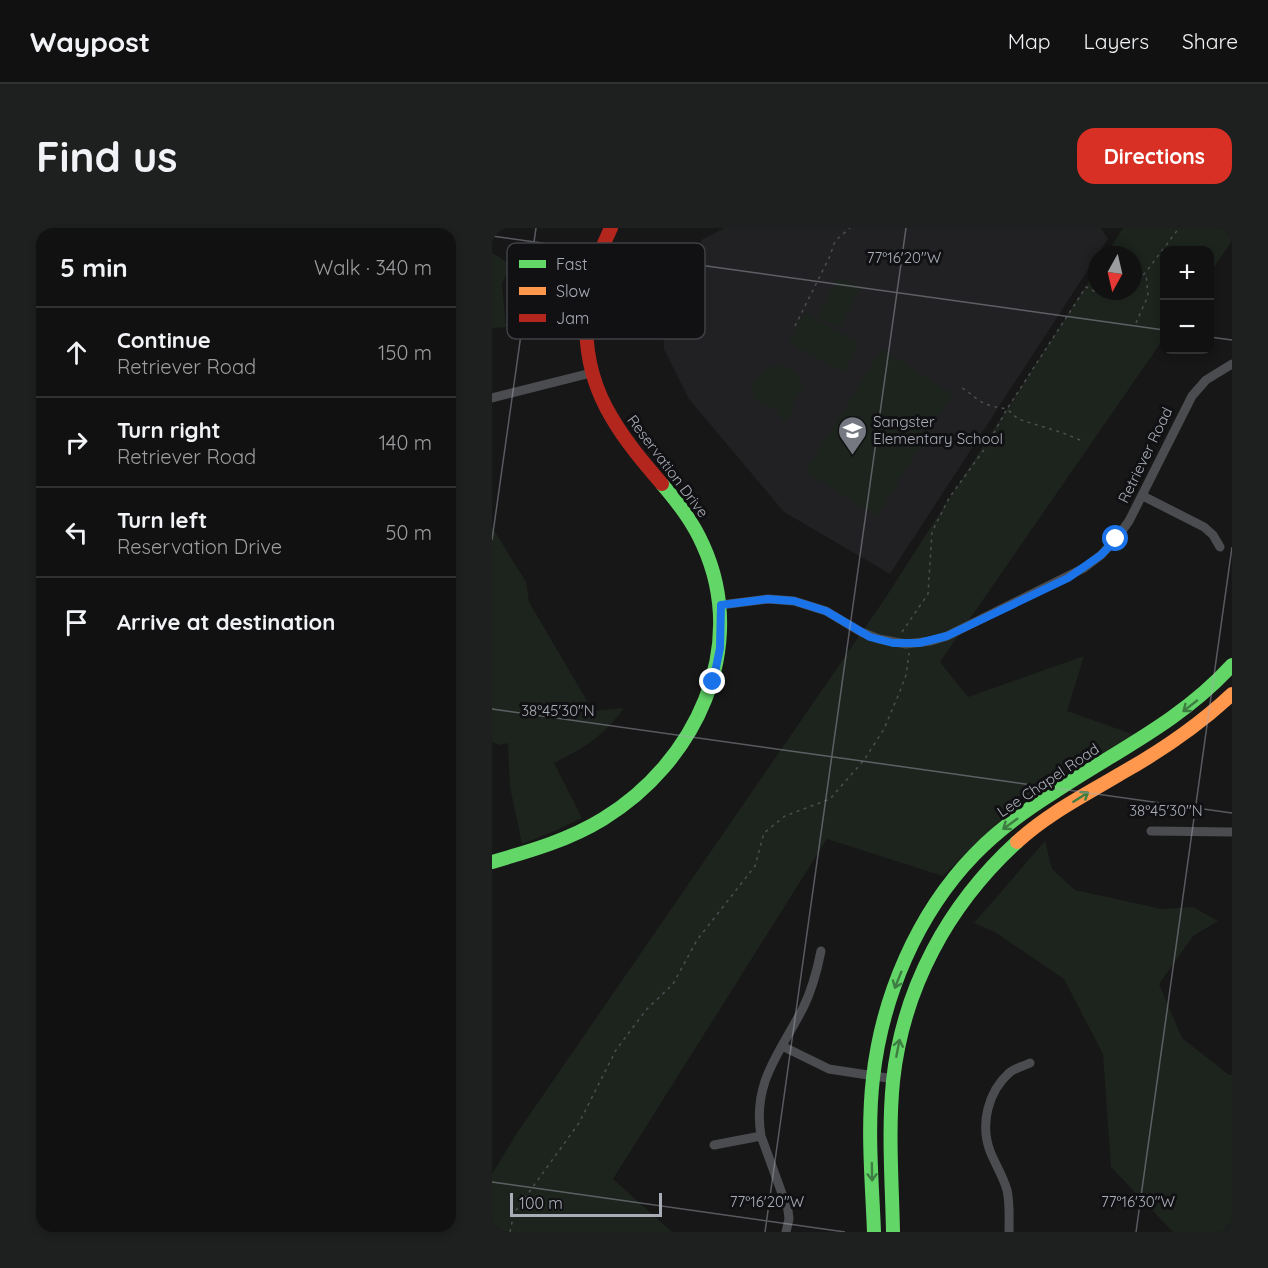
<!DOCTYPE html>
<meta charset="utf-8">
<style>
:root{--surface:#111;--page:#1e1f1f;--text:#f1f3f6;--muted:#9c9d9f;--line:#303131;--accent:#d93025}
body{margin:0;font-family:Quicksand,sans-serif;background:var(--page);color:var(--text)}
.controls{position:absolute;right:18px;top:18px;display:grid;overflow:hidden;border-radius:12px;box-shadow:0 3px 9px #0003}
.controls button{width:54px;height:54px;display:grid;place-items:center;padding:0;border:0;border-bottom:2px solid var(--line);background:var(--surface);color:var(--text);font:30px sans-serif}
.compass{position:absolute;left:596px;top:18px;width:54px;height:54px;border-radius:50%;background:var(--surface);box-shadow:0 3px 9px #0003;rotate:188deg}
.scale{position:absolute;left:18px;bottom:15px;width:152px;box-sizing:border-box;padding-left:6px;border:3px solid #a8adb8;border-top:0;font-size:16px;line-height:21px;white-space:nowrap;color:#a8adb8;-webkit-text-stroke:4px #111113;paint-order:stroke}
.stop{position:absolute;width:18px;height:18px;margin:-14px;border:4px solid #1a73e8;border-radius:50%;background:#fff}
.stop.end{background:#1a73e8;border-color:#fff;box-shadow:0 2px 6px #0008}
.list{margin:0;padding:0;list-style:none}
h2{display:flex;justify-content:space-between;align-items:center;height:78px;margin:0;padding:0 24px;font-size:26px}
h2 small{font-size:20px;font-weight:400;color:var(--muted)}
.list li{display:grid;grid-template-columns:39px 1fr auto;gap:18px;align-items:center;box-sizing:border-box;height:90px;padding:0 24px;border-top:2px solid var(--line)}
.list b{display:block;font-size:22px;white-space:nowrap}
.list p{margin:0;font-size:20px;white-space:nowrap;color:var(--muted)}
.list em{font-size:20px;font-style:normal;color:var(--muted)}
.icon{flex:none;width:33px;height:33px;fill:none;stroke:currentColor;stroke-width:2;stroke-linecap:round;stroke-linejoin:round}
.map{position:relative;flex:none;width:740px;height:1004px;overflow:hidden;border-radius:18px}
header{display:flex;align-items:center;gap:36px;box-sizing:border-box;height:84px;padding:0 30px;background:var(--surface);border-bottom:2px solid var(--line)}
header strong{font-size:28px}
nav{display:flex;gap:33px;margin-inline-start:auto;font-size:21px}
.intro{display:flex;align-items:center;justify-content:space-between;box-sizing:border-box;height:144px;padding:0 36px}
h1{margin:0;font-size:42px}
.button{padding:15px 27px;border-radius:18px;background:var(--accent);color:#fff;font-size:21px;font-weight:700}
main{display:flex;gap:36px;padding:0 36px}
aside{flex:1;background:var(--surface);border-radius:18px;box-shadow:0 3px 9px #0003}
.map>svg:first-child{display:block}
</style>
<header>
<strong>Waypost</strong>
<nav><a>Map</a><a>Layers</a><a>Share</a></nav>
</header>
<div class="intro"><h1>Find us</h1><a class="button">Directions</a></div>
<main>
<aside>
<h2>5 min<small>Walk · 340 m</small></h2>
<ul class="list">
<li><svg class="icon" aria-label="ahead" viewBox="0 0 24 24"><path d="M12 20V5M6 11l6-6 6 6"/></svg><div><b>Continue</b><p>Retriever Road</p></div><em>150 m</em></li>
<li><svg class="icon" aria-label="right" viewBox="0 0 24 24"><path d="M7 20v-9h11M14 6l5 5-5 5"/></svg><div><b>Turn right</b><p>Retriever Road</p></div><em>140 m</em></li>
<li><svg class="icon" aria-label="left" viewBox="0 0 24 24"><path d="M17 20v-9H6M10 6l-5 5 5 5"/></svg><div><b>Turn left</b><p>Reservation Drive</p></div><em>50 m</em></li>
<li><svg class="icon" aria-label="arrive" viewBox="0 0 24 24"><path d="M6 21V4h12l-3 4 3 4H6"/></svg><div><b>Arrive at destination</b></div></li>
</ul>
</aside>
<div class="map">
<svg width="740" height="1004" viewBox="0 0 740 1004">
<rect width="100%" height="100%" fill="#171717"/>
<!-- built -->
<path fill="#212123" d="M233,0h376l7,11 -218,335 -106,-62 -95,-113 -25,-50 -1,-31 20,-56 20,-23z"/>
<!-- green -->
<path fill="#1d241e" d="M631,0h109v13l-22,32v-23h-46v88l-224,324 28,35 116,-41 -17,55 68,24 -115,66 -77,75 -116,-37 -214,340 59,53h-180v-58l25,-41 367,-533 213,-331v22h36v-36h-27z
M0,25l18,11 -8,20 4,43 -14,1z
M346,49l22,11 -20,40 -22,-11z
M312,84l55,31 -15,30 -55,-30z
M390,121l71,45 -76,122 -72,-44z
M286,137c16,4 21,6 25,22l-13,22 3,5 -8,8c-4,-4 -6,-8 -9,-11 -6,-5 -16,-6 -21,-12 -10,-15 9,-33 23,-34z
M0,299l34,55 3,20 64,109 31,-3c-20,28 -40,40 -70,55l28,55 -32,15 -28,11 -12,-57 -2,-44 -9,2 -7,-3z
M553,613l7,28 23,21 87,19 31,-2 25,14 -25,15 -34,48 23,54 47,37h3v157h-59l-62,-65 -8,-113 -39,-75 -69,-47 -21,-9z"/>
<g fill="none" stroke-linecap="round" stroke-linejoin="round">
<!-- path -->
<path stroke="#4d4e52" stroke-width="1.5" stroke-dasharray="3 4.5" stroke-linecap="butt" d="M641,58l13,-14 33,-44
M644,95l12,-27 -2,-23
M303,98l35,-70 5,-15 15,-13
M588,212l-17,-7 -45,-14 -11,-10 79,-122 24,12 15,-8
M410,404l26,-38 4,-62 17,-34 37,-51 21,-38c-11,-2 -21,-3 -30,-10 -6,-4 -10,-9 -17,-12
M18,1004l4,-19 65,-90 37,-73 30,-40 27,-26 24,-44 58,-74 9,-33 21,-17 45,-17 34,-39 20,-31 16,-38 6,-16 3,-22"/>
<!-- street -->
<path stroke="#4b4c50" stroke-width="9" d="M0,170l99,-25
M651,268l61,31 9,8 7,12
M229,377l47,-6 26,2 32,10 35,21 18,7 27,5 25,-3 16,-5 137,-68 17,-13 15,-16 13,-18 63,-125 14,-16 26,-16
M659,603l81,1
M290,818l47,23 65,10
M222,917l47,-9
M294,1004l3,-13 -1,-9 -27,-74c-9,-54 19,-83 42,-128 9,-18 14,-37 18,-57
M517,1004c0,-14 1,-29 -2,-42 -4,-14 -12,-26 -17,-39 -10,-27 -2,-59 19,-78 6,-5 15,-7 21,-10"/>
<!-- fast -->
<path stroke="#63d668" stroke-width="14" d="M0,634c38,-11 77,-22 111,-43 92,-56 147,-171 100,-274 -10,-23 -25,-42 -41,-61
M382,1004c-2,-51 -7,-103 -1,-154 9,-81 44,-164 101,-223 24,-25 53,-46 82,-64 62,-41 125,-70 176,-126
M401,1004c-1,-50 -5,-101 0,-151 10,-93 55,-176 124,-239"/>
<!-- slow -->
<path stroke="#ff974d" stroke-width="14" d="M525,614c30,-28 68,-47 103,-68 41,-23 78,-48 112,-80"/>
<!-- jam -->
<path stroke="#b3261e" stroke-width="14" d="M119,0c-30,62 -36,129 1,190 14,24 32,45 50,66"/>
</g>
<!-- one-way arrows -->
<defs><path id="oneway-shaft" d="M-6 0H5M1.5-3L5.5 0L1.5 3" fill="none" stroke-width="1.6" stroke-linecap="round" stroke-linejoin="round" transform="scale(1.5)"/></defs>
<g stroke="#3e7d42">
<use href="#oneway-shaft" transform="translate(698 478) rotate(142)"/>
<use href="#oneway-shaft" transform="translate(589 569) rotate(-32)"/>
<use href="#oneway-shaft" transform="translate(518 596) rotate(144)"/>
<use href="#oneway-shaft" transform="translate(406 752) rotate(112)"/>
<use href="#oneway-shaft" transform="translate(406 820) rotate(-79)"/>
<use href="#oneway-shaft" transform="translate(380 944) rotate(89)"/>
</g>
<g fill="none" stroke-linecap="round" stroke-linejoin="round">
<!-- route -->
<path stroke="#1a73e8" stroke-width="8" d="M221,454l7,-34 1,-43 47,-6 26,2 32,10 44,26 23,6h26l28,-7 121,-58 33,-23 15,-16"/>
</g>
<!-- ticks -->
<path fill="none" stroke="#a8adb8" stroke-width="1.5" stroke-opacity="0.45" d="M0,8l672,94M718,109l22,3M0,312l44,-312M0,481l740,104M0,954l353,50M273,1004l141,-1004M644,1004l96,-685"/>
<!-- icons -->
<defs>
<symbol id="school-pin" viewBox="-11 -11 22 30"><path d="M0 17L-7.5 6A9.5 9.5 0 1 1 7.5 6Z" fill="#757880" stroke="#111113"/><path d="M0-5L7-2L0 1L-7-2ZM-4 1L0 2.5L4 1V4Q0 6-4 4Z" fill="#fff"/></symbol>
</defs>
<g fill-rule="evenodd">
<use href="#school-pin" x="344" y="186" width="33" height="45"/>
</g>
<g text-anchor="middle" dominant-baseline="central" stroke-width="6" stroke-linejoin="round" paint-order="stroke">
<!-- poi labels -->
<g font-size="15" fill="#a8adb8" stroke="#111113" text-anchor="start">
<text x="381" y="193">Sangster<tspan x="381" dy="17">Elementary School</tspan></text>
</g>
<!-- street labels -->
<g font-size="15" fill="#a8adb8" stroke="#111113">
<text transform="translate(653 227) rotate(-64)">Retriever Road</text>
<text transform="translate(176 238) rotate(53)">Reservation Drive</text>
<text transform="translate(556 552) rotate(-34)">Lee Chapel Road</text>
</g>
</g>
<!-- legend -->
<rect x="15" y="15" width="198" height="96" rx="9" fill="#111113" stroke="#3e4045" stroke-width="1.5"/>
<rect x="27" y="32" width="27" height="8" fill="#63d668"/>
<rect x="27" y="59" width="27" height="8" fill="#ff974d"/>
<rect x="27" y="86" width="27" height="8" fill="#b3261e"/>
<g font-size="16" fill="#a8adb8">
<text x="64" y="42">Fast</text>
<text x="64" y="69">Slow</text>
<text x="64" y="96">Jam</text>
</g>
<g font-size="15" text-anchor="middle" fill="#a8adb8" stroke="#111113" stroke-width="6" stroke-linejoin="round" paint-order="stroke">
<text x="412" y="35">77°16'20"W</text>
<text x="66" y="488">38°45'30"N</text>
<text x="674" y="588">38°45'30"N</text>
<text x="275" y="979">77°16'20"W</text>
<text x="646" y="979">77°16'30"W</text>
</g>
</svg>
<div class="controls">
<button>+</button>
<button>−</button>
</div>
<svg class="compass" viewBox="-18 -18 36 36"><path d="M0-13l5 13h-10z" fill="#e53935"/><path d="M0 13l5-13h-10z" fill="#9c9d9f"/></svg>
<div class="scale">100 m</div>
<div class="stop" style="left:624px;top:311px"></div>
<div class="stop end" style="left:221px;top:454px"></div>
</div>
</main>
